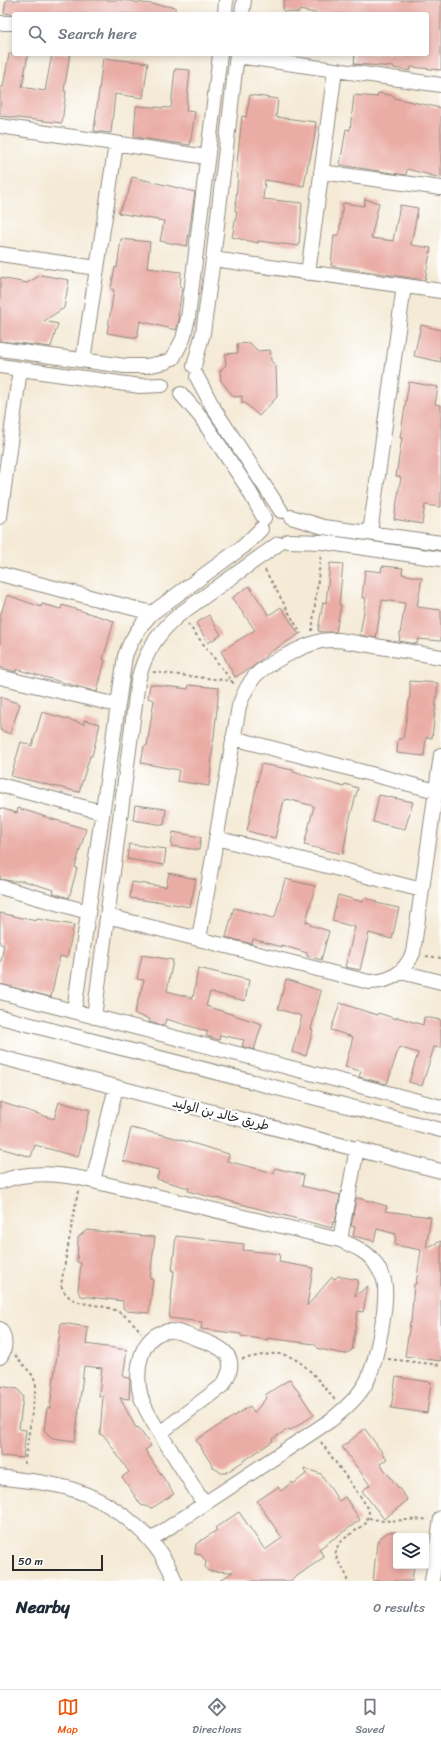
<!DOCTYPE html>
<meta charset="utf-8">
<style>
:root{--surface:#fff;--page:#f2f2f3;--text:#1f2937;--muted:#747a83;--line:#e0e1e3;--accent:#ea580c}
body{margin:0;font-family:Sriracha,"Playpen Sans Arabic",sans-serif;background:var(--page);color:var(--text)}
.controls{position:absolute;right:12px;bottom:12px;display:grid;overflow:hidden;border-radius:4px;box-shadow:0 2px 6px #0003}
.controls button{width:36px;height:36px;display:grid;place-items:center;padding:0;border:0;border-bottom:1px solid var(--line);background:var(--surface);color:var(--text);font:20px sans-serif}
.scale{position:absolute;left:12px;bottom:10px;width:91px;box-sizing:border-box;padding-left:4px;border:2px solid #2b2b2b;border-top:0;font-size:11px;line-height:14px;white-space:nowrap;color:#2b2b2b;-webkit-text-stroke:3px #fff;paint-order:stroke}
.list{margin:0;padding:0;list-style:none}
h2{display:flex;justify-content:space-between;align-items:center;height:52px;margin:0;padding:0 16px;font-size:17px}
h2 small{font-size:13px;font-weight:400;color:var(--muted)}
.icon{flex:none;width:22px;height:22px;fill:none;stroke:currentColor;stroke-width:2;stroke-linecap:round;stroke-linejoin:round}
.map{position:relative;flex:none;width:441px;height:1581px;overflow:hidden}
.search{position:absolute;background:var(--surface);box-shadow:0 2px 6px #0003;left:12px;right:12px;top:12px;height:44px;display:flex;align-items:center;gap:10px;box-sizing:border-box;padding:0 14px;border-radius:4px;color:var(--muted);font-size:15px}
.sheet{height:108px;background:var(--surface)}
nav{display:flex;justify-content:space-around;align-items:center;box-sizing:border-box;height:56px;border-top:1px solid var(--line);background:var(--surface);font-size:11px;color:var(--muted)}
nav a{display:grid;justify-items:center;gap:2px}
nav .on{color:var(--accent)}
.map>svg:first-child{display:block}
</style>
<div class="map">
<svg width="441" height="1581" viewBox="0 0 441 1581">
<rect width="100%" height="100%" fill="#fff"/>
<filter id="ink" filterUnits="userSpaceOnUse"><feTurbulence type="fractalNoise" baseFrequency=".025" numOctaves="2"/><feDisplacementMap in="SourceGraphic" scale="8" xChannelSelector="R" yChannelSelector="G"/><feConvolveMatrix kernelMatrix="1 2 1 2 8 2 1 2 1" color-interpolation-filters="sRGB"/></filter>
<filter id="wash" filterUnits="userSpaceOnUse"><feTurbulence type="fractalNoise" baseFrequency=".012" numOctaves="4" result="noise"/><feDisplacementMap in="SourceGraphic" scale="16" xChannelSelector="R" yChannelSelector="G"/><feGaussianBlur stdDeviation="0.9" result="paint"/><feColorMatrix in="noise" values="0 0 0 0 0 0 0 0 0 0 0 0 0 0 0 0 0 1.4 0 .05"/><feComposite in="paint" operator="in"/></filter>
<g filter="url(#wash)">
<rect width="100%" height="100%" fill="#f4ead6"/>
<g id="blocks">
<!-- building -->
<path fill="#eaada6" d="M6,0h114l55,7v7h-163l-8,-1z
M284,0h157v70l-30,-3 -1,4 -16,-3v-1l-40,-3 1,-10h72v-40h-106l-22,-4v3l-16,-2z
M9,54h19l-6,33 23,4 7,-37h18l-6,37h2l-4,32 -62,-7v-29h3z
M103,58l45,5 -5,35 -28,-4 -4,39 -17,-2z
M175,69l15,1 -4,41 9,1 -5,33 -56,-8 2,-31 35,2z
M378,93l16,3v2l47,10v70l-34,-9 -1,6 -66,-10 6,-36 4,1 4,-35 23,2z
M250,95l28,4 -2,18 40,5 -2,18 -5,24h-1l-4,22 -39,-6 -2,19 39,4 -3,43 -41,-5v2l-26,-6 5,-26h-2l3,-37 -2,-1 6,-57 4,1z
M132,177l63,15 -8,54 -27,-5 4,-20 -46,-8 10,-19z
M365,199l14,4 -8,35 22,3 7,-36 18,3 -7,37 20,3 -6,32 -94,-14 3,-31h5l4,-32 21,3z
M121,239l29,3 -3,26 34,4 -1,15 2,1 -4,28 2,1 -4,13 -36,-9 -3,17 -30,-5 7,-43 -3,-1 4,-22 2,1z
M41,275l28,5 -5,28 -20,13 14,3 -7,23 -51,-6v-63l27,5z
M421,325l20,5v32l-27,-6z
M250,343l8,8 12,-1 1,11 5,5 1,31 -18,19 -14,-13h-3v-7l-8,1 -13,-16 -1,-10 6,-6 -1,-11 13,-1 -1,-9z
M409,382l29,5 -3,17 6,1v102l-16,-2 -3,19 -28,-5 7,-42 -5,-1 6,-38h-2z
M330,563l13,1 -4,41h2l-5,27h-12l-6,-1 5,-29 3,1z
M382,566l21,2 -1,6 20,4 -5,29 24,3v31l-23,-2 -1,5 -18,-3 6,-38 -23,-3 -6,38 -16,-3 6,-37h-4l3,-28 16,2z
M249,586l20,29 12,-8 18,27 -30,19 -18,15 -16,9 -14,-26 34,-21 -23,-32z
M7,595l34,12 1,-3 19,5 1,-4 52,16 -11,38 2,1 -8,32 -81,-23v3l-16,-5v-51z
M209,615l12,20 -13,8 -12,-20z
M410,681l28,2 -6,55 -6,-1 -2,19 -27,-3 1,-14h5l7,-44z
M150,684l38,5 1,-4 30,3 -10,98 -32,-5 2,-11 -38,-7 3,-17h3l7,-46 -6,-2z
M0,697l20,7 -10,30 -10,-4z
M42,712l42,12v-4l16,4 -8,32h-2l-11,36 -68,-16 10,-34 11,4z
M261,764l32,6v2l51,15 1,-3 13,4 -10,37 -5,29 -39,-9 10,-39 -27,-7v1h-3l-9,38 -28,-7z
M379,795l34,7 -8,27 -32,-7z
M135,805l31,4 -2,16 -31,-5z
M0,808l17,5 1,-5 34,11 34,10 -11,38 2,1 -8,30 -16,-5 1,-3 -30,-9h-13l-11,-2z
M173,832l28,5 -2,13 -28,-4z
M129,844l37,5 -2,16 -37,-6z
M169,873l27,6 -6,28 -34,-6v1l-26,-4 2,-16 34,5z
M285,879l30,7 -9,36 4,1v2l19,6 -8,29 -14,-4v-3l-26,-8v2l-28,-8 -1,5 -26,-7 8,-29 40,10 1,-1z
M338,895l25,7 1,-4 12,3v2l23,5 -7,31 -23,-6 -9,37 -15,-3 10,-40 -23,-6z
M0,913l36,8 1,-2 37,6 -7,33 -7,-2 -9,41 -51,-13v-19l4,-20 -4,-1z
M142,955l31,5 -6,31 26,7 5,-30 51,12 -4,21 -35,-9 -4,14 56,18 -8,26 -12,-4 2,-6 -24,-5 -1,5 -13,-4 2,-4 -18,-6 -24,-7 -2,7 -15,-4 1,-3 -16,-5 10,-34 -7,-1z
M286,979l35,12 -10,38 2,1 -7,26 -14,-4 10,-36 -24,-7z
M340,1003l37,12 1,-2 19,6v-2l26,8 1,-8 17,3v28l-7,-1 -12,39 -13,-4 9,-29 -19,-6 -12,37 -28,-7 2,-6 -16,-4 8,-30 -22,-7z
M0,1102l54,17 5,-17 31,8 -12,47 -43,-12 -4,12 -31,-9z
M131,1128l37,8 61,18 -2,7 47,12 1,-5 29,7 -2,11 38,9 -5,27h-2l-1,6 -114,-30v1l-30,-8 1,-3 -32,-9 2,-9 -36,-9z
M358,1198l29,8 -2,5 46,6 -5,31 15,-7v120l-36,-5 5,-33h1l3,-39h2l5,-34 -26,-5 1,-11 -19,-5 -3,12 -21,-5 2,-9 -4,-1 5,-27z
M87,1230l68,7 -5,41 3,1 -4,34 -22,-2 -4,-3v-7l-42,-5 -3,-5 3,-28 -4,-1 1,-25z
M176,1236l68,8 -1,6 37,4 -1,8 34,6 -6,38 25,-29 3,2 3,-3 20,4 -3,16 13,-10 -5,26 -5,-1 -6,39 -7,4 -26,-5 -5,-5 -47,-6v2l-26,-4v-2l-40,-5 1,-7 -33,-4 5,-47h-2z
M61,1323l27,4 -2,17 41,6 -4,27 7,1 -1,21 -9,-1 16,30 2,-1 13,19 -6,4 29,44 -22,14 -11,-3 -19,-28 7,-5 -23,-34 -6,-4 3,-38h-4l3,-28 -18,-2 -9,75 -23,-3 -8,-8 3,-22h3z
M396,1377l35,5 -4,31 -36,-5z
M290,1379l24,36 -23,15 -3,-1 -16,10 1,2 -47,32h-5l-7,-5 -18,-28 54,-34 4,7 13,-16 -2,-2z
M0,1386l18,3 5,8 -4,32 7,1 -3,28 -23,-2z
M365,1429l22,30 -7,5 28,36 -24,19 -22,-28 8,-6 -28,-38z
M304,1468l17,6 18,27 6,-4 15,23 -41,29 5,8 -34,24h-71l14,-9 -25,-1 -3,-4 1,-5 -5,-7 -6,-1 1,-10 21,-14 -2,-2 24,-16 26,38 17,-12 -25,-37 21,-14 3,4 11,-9 1,2 13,-10z
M388,1532h8v34h18l-2,15h-39l4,-38 4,-6z"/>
</g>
</g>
<g filter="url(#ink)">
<use href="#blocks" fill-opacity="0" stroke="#908a80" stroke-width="1"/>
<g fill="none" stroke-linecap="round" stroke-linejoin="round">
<defs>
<path id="minor" d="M225,14l1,-14
M242,14l2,-14
M0,23h14
M237,56l204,29
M0,126l207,31
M321,172l120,16
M0,254l97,14
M213,259l228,32
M308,273l27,-203
M0,349l125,17h21l20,-4
M173,358l10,-19 5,-21 32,-264
M83,360l33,-216
M0,366l140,20 22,-1
M194,366l9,-33 10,-74 24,-205
M197,377l17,32 67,102
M181,394l19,22 47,71 17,31
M0,517l20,-148
M291,517l33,10 117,16
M370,533l34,-247
M288,541l35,1 118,17
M0,574l152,39
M0,677l117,28
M233,738l203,53
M0,785l102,27
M216,838l206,52
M0,887l88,25
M107,916l262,66c22,0 35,-9 44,-29l28,-198
M199,939l40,-233c4,-11 8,-21 16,-30 11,-12 49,-31 66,-35 6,-1 12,-1 18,-1l102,17
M401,972l40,10
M0,992l441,115
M74,1011l51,-355c6,-17 14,-30 27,-43l92,-67 17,-17
M0,1017l441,113
M94,1017l44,-336c6,-28 20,-49 42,-67l98,-70
M0,1057l441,114
M93,1181l23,-94
M0,1182c26,-11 54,-9 80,-4l260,62c13,6 27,11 35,23 3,5 8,12 9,17 5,21 -7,78 -16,99 -8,17 -23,30 -37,41l-181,120
M340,1240l17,-92
M0,1329c6,9 6,20 0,28
M160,1433l63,-48c19,-30 -2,-39 -28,-47 -7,-3 -18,-8 -26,-7 -30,2 -35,43 -28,66 5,16 15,29 23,43 14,21 27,43 40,64
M0,1477c18,3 37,4 55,8 51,10 101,47 120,96
M432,1581l9,-63"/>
</defs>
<!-- minor casing -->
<use href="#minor" stroke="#908a80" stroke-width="16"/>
<!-- path -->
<path stroke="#908a80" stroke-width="2" stroke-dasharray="3 3" stroke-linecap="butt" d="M265,570l36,64
M188,624l46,60
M312,631l9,-77
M153,672l79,9
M426,956l15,2
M78,1191l-17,94c8,23 33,17 51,24 12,4 21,13 29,23
M15,1355l18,21 3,9 -12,82
M242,1359c12,-2 25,-6 37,-5 24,2 41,29 56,46
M388,1359l53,6
M321,1442l46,64 2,6 -3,11c-11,10 -38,20 -28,38 4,7 9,12 9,20
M369,1518l14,3 46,-2"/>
<!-- minor -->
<use href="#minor" stroke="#fff" stroke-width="14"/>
</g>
</g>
<g text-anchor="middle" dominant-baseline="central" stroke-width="4" stroke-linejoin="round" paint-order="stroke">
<!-- street labels -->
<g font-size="13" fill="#2b2b2b" stroke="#fff">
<text transform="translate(221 1114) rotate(14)">طريق خالد بن الوليد</text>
</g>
</g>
</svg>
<div class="controls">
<button><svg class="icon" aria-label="layers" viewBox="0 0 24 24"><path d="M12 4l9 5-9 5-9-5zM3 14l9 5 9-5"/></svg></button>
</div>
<div class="scale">50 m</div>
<div class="search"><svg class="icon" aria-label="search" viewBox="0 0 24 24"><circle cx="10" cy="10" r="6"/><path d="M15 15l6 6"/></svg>Search here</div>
</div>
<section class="sheet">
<h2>Nearby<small>0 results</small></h2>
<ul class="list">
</ul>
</section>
<nav>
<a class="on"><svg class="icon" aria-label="map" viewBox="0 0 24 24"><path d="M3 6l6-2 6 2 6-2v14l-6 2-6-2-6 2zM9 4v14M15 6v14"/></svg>Map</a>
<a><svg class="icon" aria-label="directions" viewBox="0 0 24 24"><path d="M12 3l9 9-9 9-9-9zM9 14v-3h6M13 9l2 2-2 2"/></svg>Directions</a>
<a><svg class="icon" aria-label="saved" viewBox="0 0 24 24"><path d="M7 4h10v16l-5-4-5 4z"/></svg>Saved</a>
</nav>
